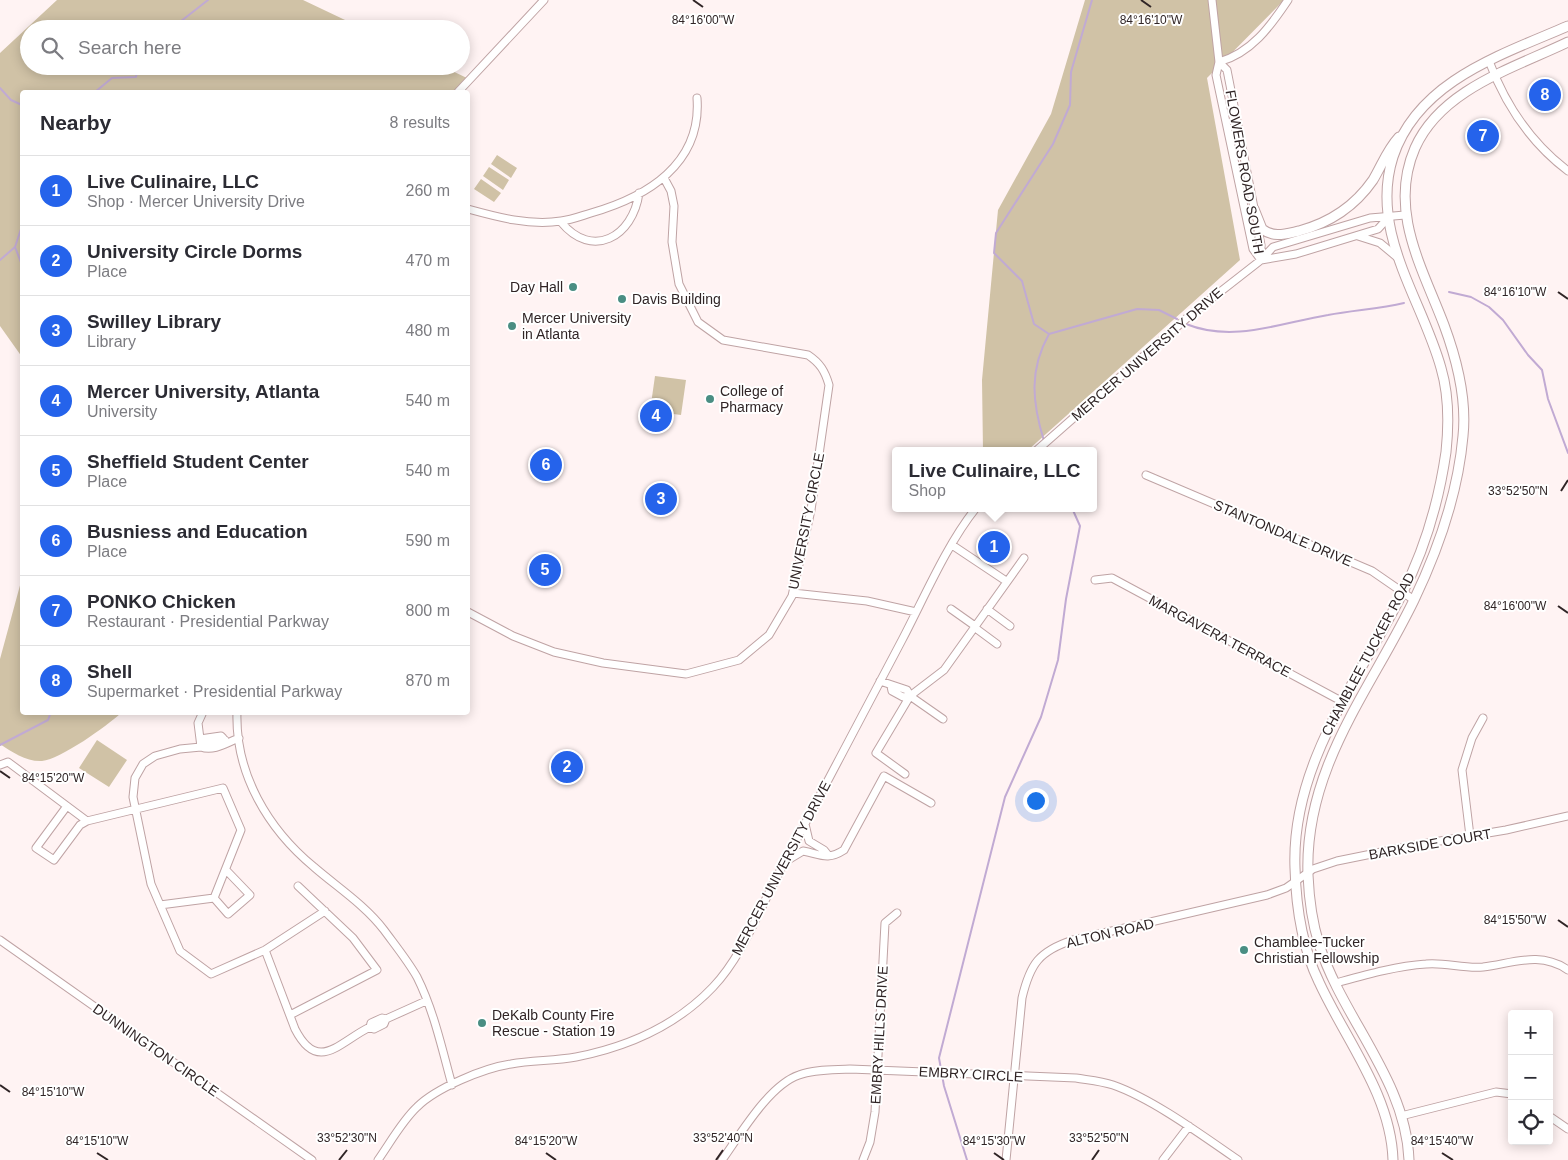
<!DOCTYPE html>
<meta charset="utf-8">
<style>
:root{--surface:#fff;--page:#f2f2f3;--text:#2b2b33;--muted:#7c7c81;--line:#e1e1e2;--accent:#2563eb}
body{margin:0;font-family:Arial,sans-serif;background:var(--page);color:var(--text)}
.controls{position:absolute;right:15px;bottom:15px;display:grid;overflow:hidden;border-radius:5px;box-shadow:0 2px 12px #0003}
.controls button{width:45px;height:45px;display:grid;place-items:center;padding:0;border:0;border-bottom:1px solid var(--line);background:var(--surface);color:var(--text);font:25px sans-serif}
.you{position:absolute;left:1035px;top:800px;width:18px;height:18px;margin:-12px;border:4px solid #fff;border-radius:50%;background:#1a73e8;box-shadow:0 0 0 8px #1a73e833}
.badge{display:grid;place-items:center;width:32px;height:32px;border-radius:50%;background:var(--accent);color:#fff;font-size:16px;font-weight:700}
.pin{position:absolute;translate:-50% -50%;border:2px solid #fff;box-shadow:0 1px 5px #0006}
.popup{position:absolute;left:892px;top:447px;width:205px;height:65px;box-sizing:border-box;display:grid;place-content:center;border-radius:5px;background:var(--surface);filter:drop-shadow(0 1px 4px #0005);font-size:16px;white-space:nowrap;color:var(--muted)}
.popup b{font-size:19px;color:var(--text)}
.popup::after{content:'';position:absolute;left:50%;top:100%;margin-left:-10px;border:10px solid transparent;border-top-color:var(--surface)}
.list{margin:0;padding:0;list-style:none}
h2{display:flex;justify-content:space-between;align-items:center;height:65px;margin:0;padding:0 20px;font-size:21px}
h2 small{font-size:16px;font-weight:400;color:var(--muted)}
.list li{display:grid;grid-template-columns:32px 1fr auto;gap:15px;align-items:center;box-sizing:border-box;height:70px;padding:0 20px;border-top:1px solid var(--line)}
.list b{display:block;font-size:19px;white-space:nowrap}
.list p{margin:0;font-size:16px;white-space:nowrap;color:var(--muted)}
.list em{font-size:16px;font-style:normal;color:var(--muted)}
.icon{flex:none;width:28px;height:28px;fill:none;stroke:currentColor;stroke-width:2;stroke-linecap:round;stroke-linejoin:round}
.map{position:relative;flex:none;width:1568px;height:1160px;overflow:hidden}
.search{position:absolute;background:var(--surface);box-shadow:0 2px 12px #0003;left:20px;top:20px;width:450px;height:55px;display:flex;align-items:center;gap:12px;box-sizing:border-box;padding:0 18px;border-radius:28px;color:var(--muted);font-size:19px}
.panel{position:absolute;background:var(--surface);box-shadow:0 2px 12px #0003;left:20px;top:90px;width:450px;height:625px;border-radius:5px}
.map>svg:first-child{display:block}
</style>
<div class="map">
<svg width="1568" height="1160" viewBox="0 0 1568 1160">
<rect width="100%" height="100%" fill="#fff3f3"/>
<!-- green -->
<path fill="#d0c2a6" d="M57,0h246l61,29h-335v37h413l29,14 -11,12h-438v265l-22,-31v-273z
M1085,0h199l-77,78 33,182 -213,191h-44l-1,-71 16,-170 53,-96z
M497,155l20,13 -6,10 -20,-14z
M489,167l20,13 -6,10 -20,-14z
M481,179l20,14 -7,9 -20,-13z
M655,376l31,4 -5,35 -31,-4z
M22,578v134l99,1c-14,13 -60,46 -79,48 -15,1 -30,-9 -42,-17v-85z
M97,740l30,20 -18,27 -30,-19z"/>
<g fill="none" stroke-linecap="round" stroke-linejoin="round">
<!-- stream -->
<path stroke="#c1aad3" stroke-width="2" d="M1092,0l-21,72 -1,33 -17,39 -57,89 -2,20 28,28 12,43 15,10 88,-25 22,1 18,9
M171,29l37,-29
M0,88l11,12 11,5
M95,92l17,-14 24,-1 2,-11
M15,247l7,18
M0,260l15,-13 7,-21
M1449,292l22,5 18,10 14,13 25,35 14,15 6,29 20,54
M1186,324c47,19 94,-1 142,-9 26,-5 51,-6 76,-12
M1044,441c-12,-39 -15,-71 5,-107
M0,745l48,-25 3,-8
M967,1160l-23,-74 -5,-28 66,-261 36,-80 17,-57 8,-61 14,-73 -8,-18"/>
<defs>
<path id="minor" d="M1212,0l7,62 -3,13 37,174 8,11
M1489,61c16,43 42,82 79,110
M1219,62l8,8 28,143
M1219,62c32,-9 51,-35 69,-62
M458,92l86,-92
M468,209c29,8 62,17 93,12 10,-1 20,-5 30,-8 56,-16 111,-49 106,-115
M561,222c31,38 72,15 78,-29
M1257,224l4,21v15
M1358,236l22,7 18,15
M1261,260l35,-6 82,-25 10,-11
M1036,451l152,-134 73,-57 12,-13 97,-29 35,-3
M1146,475l226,96 42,29
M952,545l54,36
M1095,580l17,-2 231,124
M793,593l74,8 49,11
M951,609l24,17
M987,609l23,17
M468,612l45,24 41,16 49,11 83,11 53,-14 30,-25 23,-39 19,-86 18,-125c-4,-14 -9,-22 -21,-30l-85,-15 -25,-18 -19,-38 -7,-42 2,-36 -3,-15 -7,-13
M974,627l23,17
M880,681l27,9 3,6 33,23
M891,686l1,5 11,6 7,-1 34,-26 80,-112
M203,712l-5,11 3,24 -21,2 -25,7 -12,8 -8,14 -2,19 18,87 29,67 31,23 54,-24 60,-39
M237,712c-2,62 31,117 77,155 23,20 51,38 70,63 11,15 24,31 33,47 17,34 25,72 35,108
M200,739l21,-3 2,2
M225,740l-20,4 -4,3c13,5 27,-5 38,-9
M0,765l8,-3 79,59
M905,774l-29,-21 34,-57
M67,806l-31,42 18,12 26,-35 7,-4 136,-33 18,42 -27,68
M805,824l4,17 15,9 4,5
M1470,836l-8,-66 10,-32 11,-20
M788,860l15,-9c17,3 24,10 41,-1l40,-74 47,27
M214,898l14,16 22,-19 -24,-25
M160,905l54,-7
M0,940l312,220
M265,950l30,79c23,45 44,13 75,-2l1,-4 11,-5 4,1 40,-18
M1336,983c29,-8 60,-17 90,-19 19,-2 38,5 57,3 31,-4 57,-16 85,3
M290,1015l87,-45 -24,-32 -55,-52
M370,1027l4,2 10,-5 2,-5
M1401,1116l95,-24 16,2
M1549,1116l19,13
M378,1160c12,-17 24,-39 39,-53 19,-19 67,-39 94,-43 21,-4 43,-3 65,-7 51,-10 101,-32 137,-70 30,-32 45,-75 66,-114 41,-78 82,-155 123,-233 22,-42 45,-96 74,-132
M722,1160c18,-25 47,-75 77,-85 16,-6 34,-5 51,-6l226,9c12,2 25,3 37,7 40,14 90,51 125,75
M863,1160l7,-18 5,-30 10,-189 12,-10
M1006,1160l16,-162c8,-34 17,-47 51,-58l194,-45 19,-7 27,-19 24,-8 79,-16 90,-15 62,-14
M1163,1160l26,-34"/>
<path id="major" d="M1254,209l8,20c12,9 23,5 37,2 30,-8 56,-25 74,-51 9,-15 14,-30 26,-43
M1393,1160c-2,-65 -48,-121 -74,-178 -17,-35 -23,-76 -24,-114 -4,-103 63,-187 107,-274 22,-43 37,-94 44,-142 3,-28 3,-57 -5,-84 -19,-69 -72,-136 -48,-211 25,-76 108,-102 175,-131
M1409,1160c-3,-80 -67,-142 -90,-216 -7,-22 -10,-46 -11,-69 -4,-107 62,-184 106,-275 24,-50 44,-108 49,-164 4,-38 -6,-76 -19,-111 -22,-58 -56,-115 -29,-177 26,-59 99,-80 153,-106"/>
</defs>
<!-- minor casing -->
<use href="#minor" stroke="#bfa3a4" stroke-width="9"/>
<!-- major casing -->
<use href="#major" stroke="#bfa3a4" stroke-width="11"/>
<!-- minor -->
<use href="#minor" stroke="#fff" stroke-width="7"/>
<!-- major -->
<use href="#major" stroke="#fff" stroke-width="9"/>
</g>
<!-- ticks -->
<path fill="none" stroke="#302526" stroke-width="2" d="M693,0l10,7M1141,0l10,7M1558,292l10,7M1561,491l7,-11M1558,606l10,7M0,771l10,7M1558,920l10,7M0,1085l10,7M97,1153l11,7M546,1153l10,7M994,1153l10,7M1442,1153l11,7M339,1160l8,-10M716,1160l7,-10M1092,1160l7,-10"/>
<!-- markers -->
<g fill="#4a8e83" stroke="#fff" stroke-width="2">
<circle cx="573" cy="287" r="5"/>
<circle cx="622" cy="299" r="5"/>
<circle cx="512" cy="326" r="5"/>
<circle cx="710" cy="399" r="5"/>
<circle cx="1244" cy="950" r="5"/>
<circle cx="482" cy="1023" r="5"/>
</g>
<g text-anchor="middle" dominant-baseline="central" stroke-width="4" stroke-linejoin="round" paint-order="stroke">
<!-- street labels -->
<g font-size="14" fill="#302526" stroke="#fff">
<text transform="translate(1245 172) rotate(80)">FLOWERS ROAD SOUTH</text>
<text transform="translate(1147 354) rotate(-41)">MERCER UNIVERSITY DRIVE</text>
<text transform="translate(806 521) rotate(-79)">UNIVERSITY CIRCLE</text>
<text transform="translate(1283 533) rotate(23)">STANTONDALE DRIVE</text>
<text transform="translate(1220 636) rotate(28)">MARGAVERA TERRACE</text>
<text transform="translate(1368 654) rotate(-62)">CHAMBLEE TUCKER ROAD</text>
<text transform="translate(1430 844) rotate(-10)">BARKSIDE COURT</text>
<text transform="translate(781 868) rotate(-62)">MERCER UNIVERSITY DRIVE</text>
<text transform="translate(1110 933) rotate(-13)">ALTON ROAD</text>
<text transform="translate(879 1035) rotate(-87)">EMBRY HILLS DRIVE</text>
<text transform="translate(156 1050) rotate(35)">DUNNINGTON CIRCLE</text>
<text transform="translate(971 1074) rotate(3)">EMBRY CIRCLE</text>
</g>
<!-- poi labels -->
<g font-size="14" fill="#302526" stroke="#fff" text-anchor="start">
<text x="563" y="287" text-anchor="end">Day Hall</text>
<text x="632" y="299">Davis Building</text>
<text x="522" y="318">Mercer University<tspan x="522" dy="16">in Atlanta</tspan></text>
<text x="720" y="391">College of<tspan x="720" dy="16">Pharmacy</tspan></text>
<text x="1254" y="942">Chamblee-Tucker<tspan x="1254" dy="16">Christian Fellowship</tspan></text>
<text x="492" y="1015">DeKalb County Fire<tspan x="492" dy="16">Rescue - Station 19</tspan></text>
</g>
</g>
<g font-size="12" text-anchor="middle" fill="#302526" stroke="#fff" stroke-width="4" stroke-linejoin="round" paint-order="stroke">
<text x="703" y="24">84°16'00"W</text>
<text x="1151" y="24">84°16'10"W</text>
<text x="1515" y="296">84°16'10"W</text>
<text x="1518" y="495">33°52'50"N</text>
<text x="1515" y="610">84°16'00"W</text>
<text x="53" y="782">84°15'20"W</text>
<text x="1515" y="924">84°15'50"W</text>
<text x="53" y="1096">84°15'10"W</text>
<text x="347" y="1142">33°52'30"N</text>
<text x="723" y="1142">33°52'40"N</text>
<text x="1099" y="1142">33°52'50"N</text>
<text x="97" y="1145">84°15'10"W</text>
<text x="546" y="1145">84°15'20"W</text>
<text x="994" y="1145">84°15'30"W</text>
<text x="1442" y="1145">84°15'40"W</text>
</g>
</svg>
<div class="controls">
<button>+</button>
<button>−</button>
<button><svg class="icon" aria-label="locate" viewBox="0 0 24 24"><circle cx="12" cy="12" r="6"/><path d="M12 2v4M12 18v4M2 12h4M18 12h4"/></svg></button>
</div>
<div class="you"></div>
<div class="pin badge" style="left:994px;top:547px">1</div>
<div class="popup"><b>Live Culinaire, LLC</b>Shop</div>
<div class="pin badge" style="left:567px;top:767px">2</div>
<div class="pin badge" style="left:661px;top:499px">3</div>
<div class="pin badge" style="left:656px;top:416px">4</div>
<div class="pin badge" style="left:545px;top:570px">5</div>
<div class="pin badge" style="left:546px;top:465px">6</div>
<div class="pin badge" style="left:1483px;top:136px">7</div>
<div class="pin badge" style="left:1545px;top:95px">8</div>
<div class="search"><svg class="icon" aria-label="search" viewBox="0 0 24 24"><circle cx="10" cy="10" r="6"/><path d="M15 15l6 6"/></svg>Search here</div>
<section class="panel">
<h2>Nearby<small>8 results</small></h2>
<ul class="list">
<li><span class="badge">1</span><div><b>Live Culinaire, LLC</b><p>Shop · Mercer University Drive</p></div><em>260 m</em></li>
<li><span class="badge">2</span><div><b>University Circle Dorms</b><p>Place</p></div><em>470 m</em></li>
<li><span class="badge">3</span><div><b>Swilley Library</b><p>Library</p></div><em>480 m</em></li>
<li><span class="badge">4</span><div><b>Mercer University, Atlanta</b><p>University</p></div><em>540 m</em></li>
<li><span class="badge">5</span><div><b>Sheffield Student Center</b><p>Place</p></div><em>540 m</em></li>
<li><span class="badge">6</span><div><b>Busniess and Education</b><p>Place</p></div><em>590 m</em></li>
<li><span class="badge">7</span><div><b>PONKO Chicken</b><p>Restaurant · Presidential Parkway</p></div><em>800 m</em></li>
<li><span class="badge">8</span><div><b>Shell</b><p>Supermarket · Presidential Parkway</p></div><em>870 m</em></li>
</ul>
</section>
</div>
